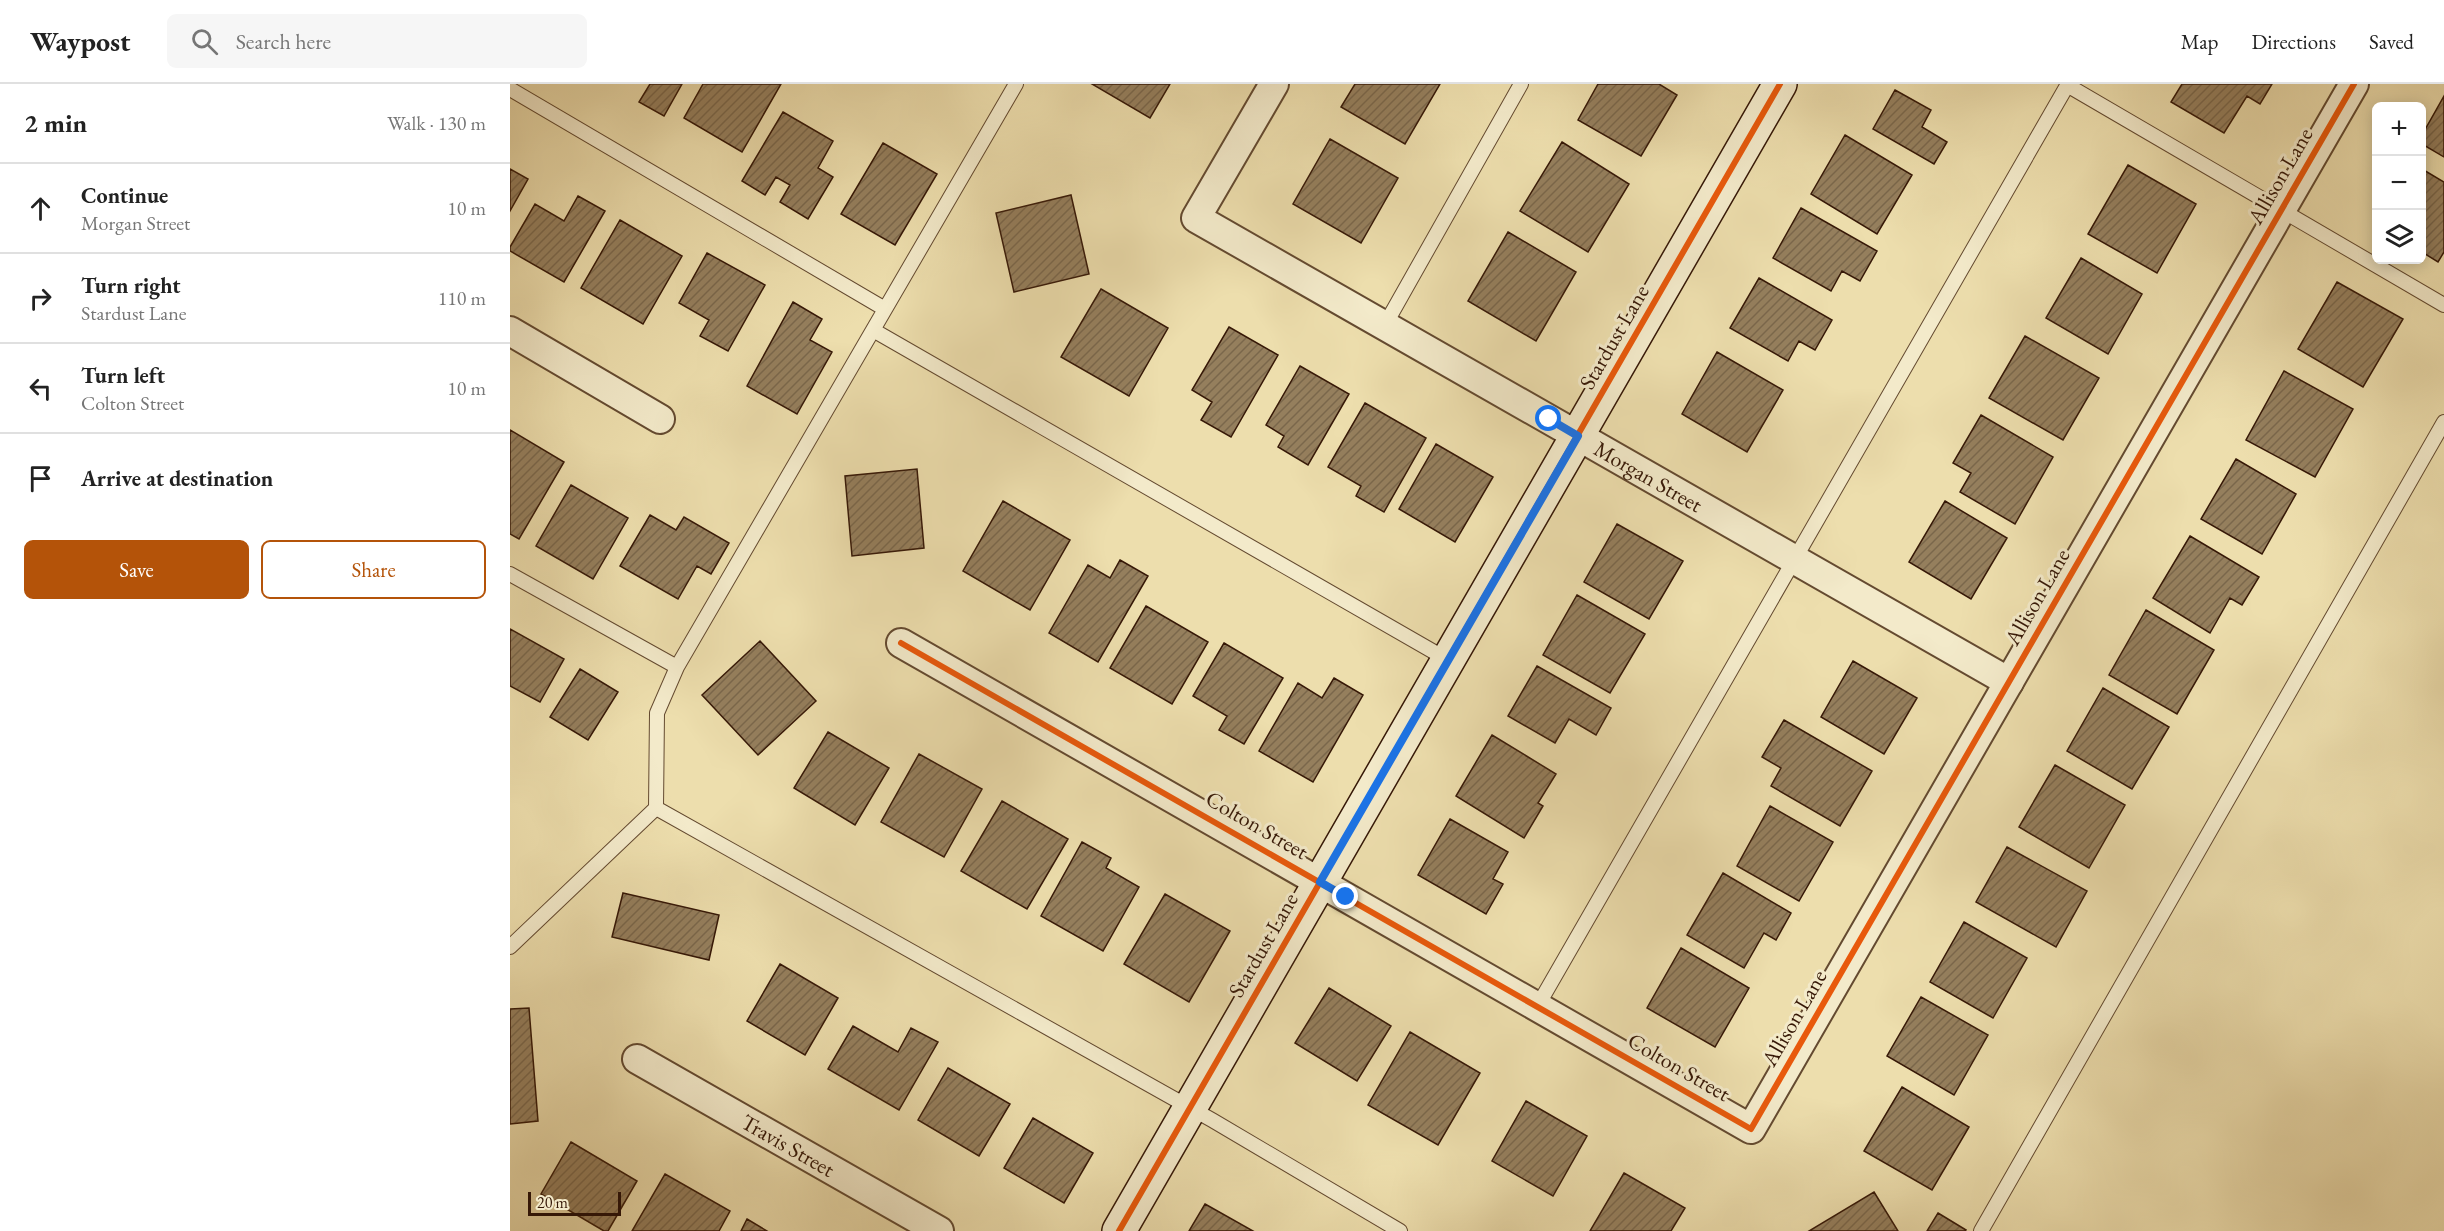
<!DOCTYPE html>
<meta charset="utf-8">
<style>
:root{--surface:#fff;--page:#f6f6f6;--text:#222;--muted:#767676;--line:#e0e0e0;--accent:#b45309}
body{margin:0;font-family:"EB Garamond",serif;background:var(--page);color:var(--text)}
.controls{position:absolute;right:18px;top:18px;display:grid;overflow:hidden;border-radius:9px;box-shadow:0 3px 15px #0003}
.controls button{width:54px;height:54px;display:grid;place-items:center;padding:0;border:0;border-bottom:2px solid var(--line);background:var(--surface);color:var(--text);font:30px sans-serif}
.scale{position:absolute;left:18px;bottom:15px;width:93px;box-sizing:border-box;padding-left:6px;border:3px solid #361807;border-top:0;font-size:16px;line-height:21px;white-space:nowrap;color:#361807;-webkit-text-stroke:4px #f3eaca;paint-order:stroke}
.stop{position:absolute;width:18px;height:18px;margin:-14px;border:4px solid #1a73e8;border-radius:50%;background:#fff}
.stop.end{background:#1a73e8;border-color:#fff;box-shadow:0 2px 6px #0008}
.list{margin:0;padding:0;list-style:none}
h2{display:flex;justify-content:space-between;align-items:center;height:78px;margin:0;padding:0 24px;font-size:26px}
h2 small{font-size:20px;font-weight:400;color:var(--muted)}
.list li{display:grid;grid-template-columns:39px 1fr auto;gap:18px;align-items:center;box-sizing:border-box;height:90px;padding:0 24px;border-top:2px solid var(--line)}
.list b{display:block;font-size:22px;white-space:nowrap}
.list p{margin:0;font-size:20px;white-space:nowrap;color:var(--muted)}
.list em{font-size:20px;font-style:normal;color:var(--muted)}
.actions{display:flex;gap:12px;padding:18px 24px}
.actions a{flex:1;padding:14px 0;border:2px solid var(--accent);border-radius:9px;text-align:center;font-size:21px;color:var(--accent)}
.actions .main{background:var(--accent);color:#fff}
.icon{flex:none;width:33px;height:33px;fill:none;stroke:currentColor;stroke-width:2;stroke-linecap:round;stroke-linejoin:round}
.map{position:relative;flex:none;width:1934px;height:1147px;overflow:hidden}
header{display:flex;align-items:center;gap:36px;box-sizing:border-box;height:84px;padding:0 30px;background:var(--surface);border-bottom:2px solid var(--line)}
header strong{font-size:28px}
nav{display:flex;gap:33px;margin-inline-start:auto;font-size:21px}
.search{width:420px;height:54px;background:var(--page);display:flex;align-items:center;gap:15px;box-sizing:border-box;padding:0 21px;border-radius:9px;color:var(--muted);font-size:22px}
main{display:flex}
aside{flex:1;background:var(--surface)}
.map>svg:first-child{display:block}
</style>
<header>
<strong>Waypost</strong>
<div class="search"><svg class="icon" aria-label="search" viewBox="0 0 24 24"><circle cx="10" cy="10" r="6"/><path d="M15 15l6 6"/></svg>Search here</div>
<nav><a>Map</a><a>Directions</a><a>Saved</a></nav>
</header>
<main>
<aside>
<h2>2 min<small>Walk · 130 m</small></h2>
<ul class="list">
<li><svg class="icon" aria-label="ahead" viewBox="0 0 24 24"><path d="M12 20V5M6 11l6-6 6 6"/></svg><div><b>Continue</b><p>Morgan Street</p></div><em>10 m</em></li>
<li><svg class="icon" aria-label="right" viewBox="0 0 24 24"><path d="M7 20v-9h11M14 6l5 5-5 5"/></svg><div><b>Turn right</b><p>Stardust Lane</p></div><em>110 m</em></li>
<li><svg class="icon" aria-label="left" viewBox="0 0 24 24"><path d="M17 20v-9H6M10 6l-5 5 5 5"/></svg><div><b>Turn left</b><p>Colton Street</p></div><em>10 m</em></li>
<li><svg class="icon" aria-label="arrive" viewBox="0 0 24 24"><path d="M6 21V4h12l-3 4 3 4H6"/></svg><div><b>Arrive at destination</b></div></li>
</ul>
<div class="actions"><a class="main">Save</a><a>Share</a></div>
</aside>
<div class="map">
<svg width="1934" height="1147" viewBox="0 0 1934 1147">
<defs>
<pattern id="building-hatch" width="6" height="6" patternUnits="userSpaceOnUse" patternTransform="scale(1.5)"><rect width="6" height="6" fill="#957f5d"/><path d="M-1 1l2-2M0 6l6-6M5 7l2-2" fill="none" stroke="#7a674b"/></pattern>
</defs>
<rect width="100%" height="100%" fill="#eddead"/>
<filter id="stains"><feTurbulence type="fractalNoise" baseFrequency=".00333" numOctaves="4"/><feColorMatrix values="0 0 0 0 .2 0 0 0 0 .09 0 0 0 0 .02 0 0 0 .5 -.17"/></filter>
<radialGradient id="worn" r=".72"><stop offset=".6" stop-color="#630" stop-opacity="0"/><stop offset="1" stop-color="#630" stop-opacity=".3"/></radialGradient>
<!-- building -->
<path fill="url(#building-hatch)" stroke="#361807" stroke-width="1.5" d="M140,0h32l-18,32 -25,-14z
M193,0h78l-39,68 -58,-34z
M582,0h78l-20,34z
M845,0h85l-35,60 -64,-37z
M1088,0h61l18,11 -36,61 -63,-36z
M1672,0h90l-12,20 -13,-8 -23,37 -53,-31z
M1385,6l36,20 -9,17 25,15 -13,22 -61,-35z
M1934,12v61l-22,-13v-9z
M273,28l50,29 -15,27 15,9 -25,42 -28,-17 10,-17 -14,-8 -11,18 -23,-14z
M1335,51l67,40 -35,59 -66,-40z
M820,55l68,39 -37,65 -68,-39z
M1052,58l67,42 -41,68 -68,-41z
M373,59l54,31 -42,71 -54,-31z
M1618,81l68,39 -39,69 -69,-39z
M0,85l18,10 -18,32z
M1912,85l22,13v70l-6,10 -16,-10z
M561,111l18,79 -75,18 -18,-79z
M68,112l27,15 -41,71 -54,-31v-4l25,-43 29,17z
M1291,124l76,43 -17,30 -18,-10 -11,20 -58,-33z
M110,136l62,36 -39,68 -62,-36z
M998,148l68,40 -40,69 -68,-40z
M197,169l58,32 -37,66 -28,-15 9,-16 -30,-17z
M1571,174l61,36 -34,60 -62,-36z
M1249,194l73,42 -17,30 -16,-9 -11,20 -58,-33z
M1827,198l66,37 -40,68 -65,-38z
M591,205l67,39 -39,68 -68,-39z
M283,218l29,17 -12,21 22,12 -35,62 -50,-28z
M719,243l49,28 -47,82 -30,-17 11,-18 -20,-12z
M1515,252l74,42 -36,62 -74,-42z
M1207,268l66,38 -36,62 -65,-38z
M790,282l49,28 -41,71 -30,-18 6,-11 -18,-11z
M1774,287l69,38 -38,68 -69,-37z
M855,319l61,35 -42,74 -28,-16 5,-10 -33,-19z
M1471,331l72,42 -38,67 -55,-32 11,-19 -18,-10z
M0,346l54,32 -45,77 -9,-5z
M926,360l57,33 -38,65 -56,-33z
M1726,375l60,35 -34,60 -61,-35z
M407,385l7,79 -72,8 -7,-80z
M61,401l57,33 -35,61 -57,-33z
M493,417l67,39 -40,70 -67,-39z
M1435,417l62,37 -36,61 -62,-37z
M140,431l26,15 8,-13 45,26 -18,31 -14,-8 -19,33 -58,-33z
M1107,440l66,37 -34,58 -65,-37z
M1680,452l69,41 -17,28 -12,-7 -20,35 -57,-35z
M610,476l28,16 -50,86 -49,-29 39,-68 22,13z
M1067,511l68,39 -35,59 -67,-38z
M636,522l62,36 -36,62 -62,-36z
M1636,526l68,40 -37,64 -68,-39z
M0,545l54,30 -24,43 -30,-16z
M250,557l56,60 -58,54 -56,-60z
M714,559l59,35 -39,66 -25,-14 8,-14 -34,-20z
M1343,577l64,37 -33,56 -63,-37z
M1027,582l74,42 -15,27 -27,-16 -14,24 -47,-27z
M70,585l38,23 -30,48 -38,-23z
M824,594l29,17 -50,87 -54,-31 39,-68 24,15z
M1593,604l66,39 -37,62 -65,-38z
M1274,636l88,51 -32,55 -69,-40 10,-18 -19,-11z
M318,648l61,36 -34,57 -61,-37z
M982,651l64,39 -18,29 5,3 -19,32 -68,-42z
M409,670l63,35 -38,68 -63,-35z
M1545,681l70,40 -36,63 -70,-41z
M492,717l66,38 -41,70 -66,-38z
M1260,722l63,36 -34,59 -62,-35z
M940,735l58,33 -15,27 10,5 -17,30 -68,-39z
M572,758l29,16 -5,10 33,19 -36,64 -62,-35z
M1497,763l80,44 -31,56 -80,-45z
M1213,789l68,40 -15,27 -12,-7 -20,35 -57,-33z
M113,809l96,22 -10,45 -97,-23z
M655,810l65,37 -41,71 -65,-38z
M1454,838l63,36 -34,60 -63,-36z
M1171,864l68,40 -34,59 -68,-39z
M270,880l58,34 -33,57 -58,-34z
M819,904l62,38 -34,55 -62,-38z
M1411,913l67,38 -34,60 -67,-39z
M19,924l9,113 -28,3v-115z
M343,942l45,26 13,-24 27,14 -39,68 -71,-41z
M900,948l70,41 -42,72 -70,-40z
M438,984l62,36 -31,52 -61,-36z
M1392,1003l67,40 -37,63 -68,-39z
M1016,1017l61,35 -34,60 -61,-35z
M523,1034l60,35 -29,50 -60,-35z
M61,1058l66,39 -29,50h-4l-63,-37z
M1114,1089l61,35 -14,23h-81z
M155,1090l65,37 -11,20h-87z
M1364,1108l24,39h-89z
M695,1120l48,27h-64z
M1428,1129l28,17 -1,1h-38z
M237,1135l20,12h-26z"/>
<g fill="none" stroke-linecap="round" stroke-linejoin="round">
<defs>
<path id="lane" d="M1557,1l377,220
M0,5l375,220
M875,241l136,-241
M363,246l575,330
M0,490l167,93
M146,724l556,312 188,111
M0,863l146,-139 1,-95 20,-46 339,-583
M1027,923l531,-923
M1471,1147l463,-809"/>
<g id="street">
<path id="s1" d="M764,0l-78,134 813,464"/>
<path d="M0,247l150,88"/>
<path d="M391,559l850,486 603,-1045"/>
<path id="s2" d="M127,975l302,172"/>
</g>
<path id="secondary" d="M609,1147l661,-1147"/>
</defs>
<!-- lane casing -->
<use href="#lane" stroke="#644a30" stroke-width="16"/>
<!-- street casing -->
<use href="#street" stroke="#644a30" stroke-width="32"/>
<!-- secondary casing -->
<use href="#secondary" stroke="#361807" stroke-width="36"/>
<!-- lane -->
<use href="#lane" stroke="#f3eaca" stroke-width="14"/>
<!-- street -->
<use href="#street" stroke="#f3eaca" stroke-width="28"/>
<!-- secondary -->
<use href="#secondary" stroke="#f3eaca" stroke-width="33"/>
<defs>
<path id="cycleway" d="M391,559l850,486 603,-1045
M609,1147l661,-1147"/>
</defs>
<!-- cycleway casing -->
<use href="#cycleway" stroke="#f3eaca" stroke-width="10"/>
<!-- cycleway -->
<use href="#cycleway" stroke="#e8590c" stroke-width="6"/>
</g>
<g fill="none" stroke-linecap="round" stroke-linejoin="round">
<!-- route -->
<path stroke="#1a73e8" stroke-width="8" d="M836,813l-26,-15 258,-446 -29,-17"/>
</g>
<g text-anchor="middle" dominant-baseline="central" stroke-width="6" stroke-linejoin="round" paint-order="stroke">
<!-- street labels -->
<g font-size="22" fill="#361807" stroke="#f3eaca">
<text transform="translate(1770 92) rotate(-60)">Allison Lane</text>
<text transform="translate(1104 253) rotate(-60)">Stardust Lane</text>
<text stroke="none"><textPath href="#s1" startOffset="676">Morgan Street</textPath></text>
<text transform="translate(1527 513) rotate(-60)">Allison Lane</text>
<text transform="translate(747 741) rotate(30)">Colton Street</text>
<text transform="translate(753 861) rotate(-60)">Stardust Lane</text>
<text transform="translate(1284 934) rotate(-60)">Allison Lane</text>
<text transform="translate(1169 983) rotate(30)">Colton Street</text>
<text stroke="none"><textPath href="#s2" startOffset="174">Travis Street</textPath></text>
</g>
</g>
<rect width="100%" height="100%" filter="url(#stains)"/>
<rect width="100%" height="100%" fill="url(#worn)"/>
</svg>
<div class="controls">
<button>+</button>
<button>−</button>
<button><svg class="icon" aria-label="layers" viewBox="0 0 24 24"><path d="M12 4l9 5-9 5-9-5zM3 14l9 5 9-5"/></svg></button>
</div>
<div class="scale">20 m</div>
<div class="stop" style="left:1039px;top:335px"></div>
<div class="stop end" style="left:836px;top:813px"></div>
</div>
</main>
